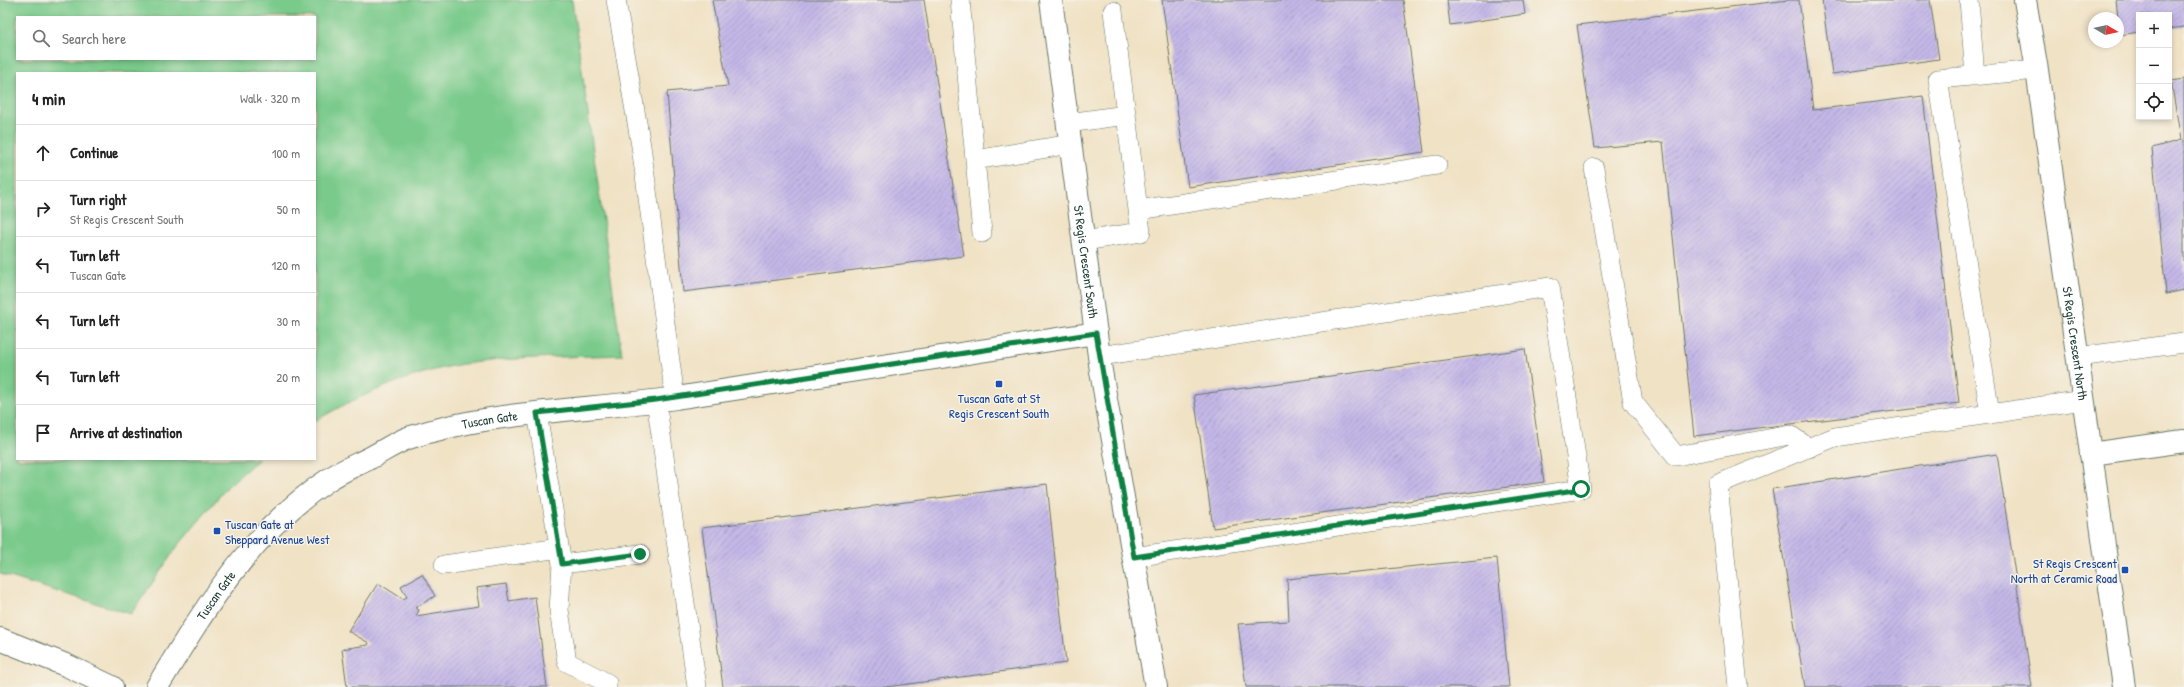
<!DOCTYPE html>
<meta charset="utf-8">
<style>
:root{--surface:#fff;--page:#f2f2f2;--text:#222;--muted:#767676;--line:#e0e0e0}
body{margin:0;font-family:"Patrick Hand",sans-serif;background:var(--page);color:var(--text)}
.controls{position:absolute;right:12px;top:12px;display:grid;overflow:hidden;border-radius:0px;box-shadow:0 2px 6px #0003}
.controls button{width:36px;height:36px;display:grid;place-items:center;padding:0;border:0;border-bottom:1px solid var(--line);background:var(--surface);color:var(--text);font:20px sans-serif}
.compass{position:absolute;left:2088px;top:12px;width:36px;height:36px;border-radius:50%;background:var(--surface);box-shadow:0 2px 6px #0003;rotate:99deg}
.stop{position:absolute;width:12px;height:12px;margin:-9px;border:3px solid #0b8043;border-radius:50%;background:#fff}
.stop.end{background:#0b8043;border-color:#fff;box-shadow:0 1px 4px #0008}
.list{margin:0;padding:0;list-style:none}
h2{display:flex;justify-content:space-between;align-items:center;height:52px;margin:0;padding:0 16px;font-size:17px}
h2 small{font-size:13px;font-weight:400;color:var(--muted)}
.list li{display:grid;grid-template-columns:26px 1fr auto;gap:12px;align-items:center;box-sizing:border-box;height:56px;padding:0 16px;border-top:1px solid var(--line)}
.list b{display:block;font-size:15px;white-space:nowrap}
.list p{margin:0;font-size:13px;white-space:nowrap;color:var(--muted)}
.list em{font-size:13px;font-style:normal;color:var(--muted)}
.icon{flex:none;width:22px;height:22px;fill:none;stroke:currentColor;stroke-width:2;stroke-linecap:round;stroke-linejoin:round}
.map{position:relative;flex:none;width:2184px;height:687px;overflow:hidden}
.search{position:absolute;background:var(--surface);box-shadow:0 2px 6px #0003;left:16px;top:16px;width:300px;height:44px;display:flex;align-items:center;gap:10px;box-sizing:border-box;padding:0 14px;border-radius:0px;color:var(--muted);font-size:15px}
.panel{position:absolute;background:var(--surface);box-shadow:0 2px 6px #0003;left:16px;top:72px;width:300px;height:388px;border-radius:0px}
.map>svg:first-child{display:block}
</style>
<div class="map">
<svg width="2184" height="687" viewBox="0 0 2184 687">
<defs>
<pattern id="building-hatch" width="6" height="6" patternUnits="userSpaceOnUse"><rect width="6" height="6" fill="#c4b8e8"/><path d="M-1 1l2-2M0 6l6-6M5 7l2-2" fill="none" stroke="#9f97bd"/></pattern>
</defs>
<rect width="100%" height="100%" fill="#f7f3e8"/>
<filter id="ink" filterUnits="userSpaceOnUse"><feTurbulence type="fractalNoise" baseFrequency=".025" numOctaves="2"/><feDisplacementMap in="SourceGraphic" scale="8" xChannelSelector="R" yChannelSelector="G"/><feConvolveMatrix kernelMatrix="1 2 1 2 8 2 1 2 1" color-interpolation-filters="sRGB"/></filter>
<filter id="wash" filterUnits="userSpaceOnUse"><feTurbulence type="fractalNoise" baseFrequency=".012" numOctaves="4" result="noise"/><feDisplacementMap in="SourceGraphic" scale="16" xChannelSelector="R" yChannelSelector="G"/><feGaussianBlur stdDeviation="0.9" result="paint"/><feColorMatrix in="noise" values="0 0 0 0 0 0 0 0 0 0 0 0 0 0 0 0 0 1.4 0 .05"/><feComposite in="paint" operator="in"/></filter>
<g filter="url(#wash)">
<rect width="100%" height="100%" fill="#f0e2c5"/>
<!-- green -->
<path fill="#79ca8b" stroke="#4c8460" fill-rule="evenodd" d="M0,0h572l50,355c-50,2 -101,2 -151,8 -51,6 -112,32 -156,58v-348h-298v386h242l-31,27 -51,61 -46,67 -131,-40zM17,17h298v42h-298z"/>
<g id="blocks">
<!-- building -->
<path fill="url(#building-hatch)" d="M712,0h212l40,256 -281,36 -16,-200 61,-6z
M1162,0h241l21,152 -236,35z
M1447,0h76l2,14 -75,11z
M1789,0h10l14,110 110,-14 36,307 -265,33 -31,-294 -68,6 -18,-123z
M1822,0h108l9,59 -107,15z
M2116,0h68v27l-15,2v-14h-30v17l-19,3z
M2184,79v211l-18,4 -14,-146 29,-8 -10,-59z
M1525,349l19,133 -331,46 -19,-133z
M1997,454l35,233h-227l-33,-198z
M1047,484l19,179 -180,24h-163l-21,-159z
M1497,558l12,129h-263l-8,-63 51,-3 -2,-42z
M422,574l13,22 -20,12 4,2 -3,6 63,-10 -3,-18 30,-4 3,17 26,-4 12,90h-200l-5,-38 26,-4 1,-2 -21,-12 30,-48 25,16 4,-2 -6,-11z"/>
</g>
</g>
<g filter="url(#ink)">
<use href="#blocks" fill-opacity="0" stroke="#687767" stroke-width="1"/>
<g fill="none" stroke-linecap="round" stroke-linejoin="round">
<defs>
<path id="service" d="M616,0l25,146 34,252
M960,0l22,233
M1969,0l6,76
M1113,11l25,199 299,-45
M1068,123l58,-8
M975,160l96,-16
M1594,168l39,234 43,54 114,-21 19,13
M1084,241l57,-9 -3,-22
M1100,356l450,-69 31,202 -447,68
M2078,357l106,-14
M656,400l41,287
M537,413l25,151 78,-10
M1990,414l-52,-335 99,-9
M562,564l-3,46 8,52 40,21v4
M444,565l115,-17
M1738,687l-20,-203 117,-47 248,-37"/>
<g id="minor">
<path id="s1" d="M1051,0l50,371 55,316"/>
<path id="s2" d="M2025,0l12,70 87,617"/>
<path d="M2091,454l93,-13"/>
<path id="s3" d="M157,687c46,-76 95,-157 171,-207 13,-9 28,-15 42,-22 13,-7 25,-15 38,-20 86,-28 179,-27 268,-40 140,-22 280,-44 420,-65"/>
</g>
<path id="secondary" d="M0,639l68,27 44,21"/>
</defs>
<!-- service casing -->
<use href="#service" stroke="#687767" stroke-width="20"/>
<!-- minor casing -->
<use href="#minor" stroke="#687767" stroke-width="24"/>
<!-- secondary casing -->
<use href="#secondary" stroke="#687767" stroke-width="24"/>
<!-- service -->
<use href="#service" stroke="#fff" stroke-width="19"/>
<!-- minor -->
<use href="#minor" stroke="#fff" stroke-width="22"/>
<!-- secondary -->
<use href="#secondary" stroke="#fff" stroke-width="22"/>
</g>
</g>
<g fill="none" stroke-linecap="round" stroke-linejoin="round" filter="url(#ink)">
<!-- route -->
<path stroke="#0b8043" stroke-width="5" d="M640,554l-78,10 -25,-151 119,-13 440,-67 38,224 447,-68"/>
</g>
<!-- markers -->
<g fill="#1a4fb4" stroke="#f7f3e8" stroke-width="1.5">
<rect x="995" y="380" width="8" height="8" rx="2"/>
<rect x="213" y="527" width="8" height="8" rx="2"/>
<rect x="2121" y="566" width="8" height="8" rx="2"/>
</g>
<g text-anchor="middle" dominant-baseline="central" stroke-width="3" stroke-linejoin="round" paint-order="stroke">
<!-- street labels -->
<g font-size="13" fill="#1f3d34" stroke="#f7f3e8">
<text stroke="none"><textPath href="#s1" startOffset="264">St Regis Crescent South</textPath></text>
<text stroke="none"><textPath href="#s2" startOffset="347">St Regis Crescent North</textPath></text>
<text stroke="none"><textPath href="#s3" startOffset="445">Tuscan Gate</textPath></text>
<text stroke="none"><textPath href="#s3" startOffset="109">Tuscan Gate</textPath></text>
</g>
<!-- transit labels -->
<g font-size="13" fill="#164399" stroke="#f7f3e8">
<text x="999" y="398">Tuscan Gate at St<tspan x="999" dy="15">Regis Crescent South</tspan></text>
<text x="225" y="524" text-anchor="start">Tuscan Gate at<tspan x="225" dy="15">Sheppard Avenue West</tspan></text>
<text x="2117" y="563" text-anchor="end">St Regis Crescent<tspan x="2117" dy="15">North at Ceramic Road</tspan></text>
</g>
</g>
</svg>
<div class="controls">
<button>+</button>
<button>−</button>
<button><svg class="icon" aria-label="locate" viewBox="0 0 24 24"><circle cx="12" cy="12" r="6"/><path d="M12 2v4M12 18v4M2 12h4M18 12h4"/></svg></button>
</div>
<svg class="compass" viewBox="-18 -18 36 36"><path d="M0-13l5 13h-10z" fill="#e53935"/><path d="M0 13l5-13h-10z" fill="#767676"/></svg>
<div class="stop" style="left:1581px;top:489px"></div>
<div class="stop end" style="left:640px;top:554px"></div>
<div class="search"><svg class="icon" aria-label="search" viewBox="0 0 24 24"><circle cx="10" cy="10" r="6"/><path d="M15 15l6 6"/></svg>Search here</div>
<section class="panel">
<h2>4 min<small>Walk · 320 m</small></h2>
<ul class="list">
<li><svg class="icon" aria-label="ahead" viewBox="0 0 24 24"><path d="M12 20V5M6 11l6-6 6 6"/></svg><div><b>Continue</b></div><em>100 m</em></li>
<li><svg class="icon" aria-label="right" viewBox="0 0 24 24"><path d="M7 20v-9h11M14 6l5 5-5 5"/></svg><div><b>Turn right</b><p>St Regis Crescent South</p></div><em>50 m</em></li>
<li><svg class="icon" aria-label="left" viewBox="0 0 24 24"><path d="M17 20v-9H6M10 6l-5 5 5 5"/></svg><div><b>Turn left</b><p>Tuscan Gate</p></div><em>120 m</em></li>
<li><svg class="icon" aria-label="left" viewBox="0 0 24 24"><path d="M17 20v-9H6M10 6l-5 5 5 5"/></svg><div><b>Turn left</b></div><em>30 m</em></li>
<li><svg class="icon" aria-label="left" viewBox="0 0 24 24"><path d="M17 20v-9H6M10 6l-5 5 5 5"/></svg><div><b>Turn left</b></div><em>20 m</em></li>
<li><svg class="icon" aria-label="arrive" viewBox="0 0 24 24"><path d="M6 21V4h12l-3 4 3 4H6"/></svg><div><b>Arrive at destination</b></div></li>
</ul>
</section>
</div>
